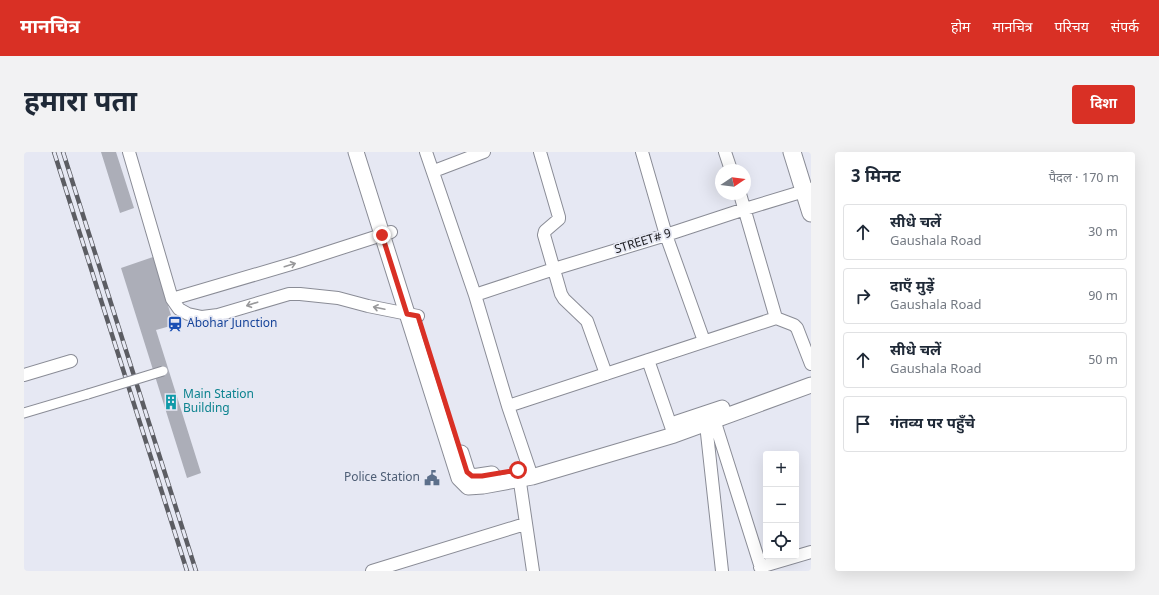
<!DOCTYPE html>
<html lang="hi">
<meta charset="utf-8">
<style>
:root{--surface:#fff;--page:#f2f2f3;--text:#1f2937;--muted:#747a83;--line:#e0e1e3;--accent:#d93025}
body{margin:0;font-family:Georgia,"Noto Sans Devanagari",serif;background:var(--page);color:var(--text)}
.controls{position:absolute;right:12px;bottom:12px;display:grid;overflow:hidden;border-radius:4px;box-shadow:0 4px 16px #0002}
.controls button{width:36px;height:36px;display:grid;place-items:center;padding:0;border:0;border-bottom:1px solid var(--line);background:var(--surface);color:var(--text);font:20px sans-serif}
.compass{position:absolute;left:691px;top:12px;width:36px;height:36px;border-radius:50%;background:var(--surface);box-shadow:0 4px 16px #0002;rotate:77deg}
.stop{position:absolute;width:12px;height:12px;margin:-9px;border:3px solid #d93025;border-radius:50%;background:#fff}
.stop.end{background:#d93025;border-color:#fff;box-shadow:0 1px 4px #0008}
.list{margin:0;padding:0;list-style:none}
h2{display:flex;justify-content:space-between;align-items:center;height:52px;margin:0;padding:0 16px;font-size:17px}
h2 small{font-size:13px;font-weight:400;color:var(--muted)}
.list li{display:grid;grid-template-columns:26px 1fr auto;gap:12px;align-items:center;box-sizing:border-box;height:56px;margin:0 8px 8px;padding:0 8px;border:1px solid var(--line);border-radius:4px}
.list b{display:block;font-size:15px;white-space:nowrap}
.list p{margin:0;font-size:13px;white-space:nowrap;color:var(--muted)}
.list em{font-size:13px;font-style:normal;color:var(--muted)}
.icon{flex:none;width:22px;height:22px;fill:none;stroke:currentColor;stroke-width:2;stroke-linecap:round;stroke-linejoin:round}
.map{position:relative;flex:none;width:787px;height:419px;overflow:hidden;border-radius:4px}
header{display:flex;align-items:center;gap:24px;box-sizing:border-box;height:56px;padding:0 20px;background:var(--accent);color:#fff}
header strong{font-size:19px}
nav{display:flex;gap:22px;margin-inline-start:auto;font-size:14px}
.intro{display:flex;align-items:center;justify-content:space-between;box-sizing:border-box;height:96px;padding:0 24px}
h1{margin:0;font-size:28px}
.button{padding:10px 18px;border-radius:4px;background:var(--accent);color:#fff;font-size:14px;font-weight:700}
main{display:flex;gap:24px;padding:0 24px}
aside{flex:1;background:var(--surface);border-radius:4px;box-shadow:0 4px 16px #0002}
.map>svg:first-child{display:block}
</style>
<header>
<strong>मानचित्र</strong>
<nav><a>होम</a><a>मानचित्र</a><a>परिचय</a><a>संपर्क</a></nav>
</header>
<div class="intro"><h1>हमारा पता</h1><a class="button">दिशा</a></div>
<main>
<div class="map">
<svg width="787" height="419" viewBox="0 0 787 419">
<rect width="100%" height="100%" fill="#e6e8f3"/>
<!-- building -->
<path fill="#acaeb8" d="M77,0h15l18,56 -14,5z
M129,105l21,68 -18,5 45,143 -14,5 -66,-210z"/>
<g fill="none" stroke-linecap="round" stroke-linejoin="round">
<defs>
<path id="pedestrian" d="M0,261l64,-19"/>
<path id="minor" d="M105,0l43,147 7,10 9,5 14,3 16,-2 71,-21h11l38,4 30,8 50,10
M402,0l49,143 33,111 24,71
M516,0l19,65v2l-14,12 -1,4 17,59 3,5 23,22 19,53
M618,0l24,83 38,106
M701,0l6,18
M410,19l50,-19
M451,143l79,-26 112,-34 79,-26 66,-20
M148,147l126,-37 93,-30
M752,166l18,7 3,3 14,36
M624,208l26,75
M0,223l47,-14
M484,254l268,-88 -36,-124
M688,261l50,158
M681,263l17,156
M494,317l15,102
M736,415l51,-15
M348,419l153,-47"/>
<path id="tertiary" d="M332,0l103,326 9,9 15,-1 49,-9 142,-42 137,-50
M653,271l45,-15
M437,301l6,19 5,5 20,-3"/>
<path id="secondary" d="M768,0l19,61"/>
</defs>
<!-- pedestrian casing -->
<use href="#pedestrian" stroke="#8a8c96" stroke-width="11"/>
<!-- minor casing -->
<use href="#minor" stroke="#8a8c96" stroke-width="14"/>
<!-- tertiary casing -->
<use href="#tertiary" stroke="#8a8c96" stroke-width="17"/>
<!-- secondary casing -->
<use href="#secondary" stroke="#8a8c96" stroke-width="19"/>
<!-- pedestrian -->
<use href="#pedestrian" stroke="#fff" stroke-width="9"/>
<!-- minor -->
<use href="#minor" stroke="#fff" stroke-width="12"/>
<!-- tertiary -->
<use href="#tertiary" stroke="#fff" stroke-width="15"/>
<!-- secondary -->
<use href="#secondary" stroke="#fff" stroke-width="17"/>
<defs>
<path id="rail" d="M30,0l133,419
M39,0l133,419"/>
</defs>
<!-- rail casing -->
<use href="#rail" stroke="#5c5d63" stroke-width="4.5"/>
<!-- rail -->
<use href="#rail" stroke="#e6e8f3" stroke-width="3" stroke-dasharray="9" stroke-linecap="butt"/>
<defs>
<path id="pedestrian-bridge" d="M64,242l75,-23"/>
</defs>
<!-- pedestrian-bridge casing -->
<use href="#pedestrian-bridge" stroke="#8a8c96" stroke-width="11" stroke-linecap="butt"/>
<!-- pedestrian-bridge -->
<use href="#pedestrian-bridge" stroke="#fff" stroke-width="9"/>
</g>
<!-- one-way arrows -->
<defs><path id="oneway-shaft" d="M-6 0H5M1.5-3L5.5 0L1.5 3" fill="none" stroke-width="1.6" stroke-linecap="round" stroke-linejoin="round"/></defs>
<g stroke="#99999b">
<use href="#oneway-shaft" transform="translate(266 113) rotate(-17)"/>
<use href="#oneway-shaft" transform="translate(228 152) rotate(162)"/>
<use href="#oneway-shaft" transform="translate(355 156) rotate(-168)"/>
</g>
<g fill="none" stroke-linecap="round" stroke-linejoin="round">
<!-- route -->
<path stroke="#d93025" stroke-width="5" d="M358,83l25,79 11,2 49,156 5,4h10l36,-6"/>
</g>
<!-- icons -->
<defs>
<symbol id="station-bare" viewBox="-9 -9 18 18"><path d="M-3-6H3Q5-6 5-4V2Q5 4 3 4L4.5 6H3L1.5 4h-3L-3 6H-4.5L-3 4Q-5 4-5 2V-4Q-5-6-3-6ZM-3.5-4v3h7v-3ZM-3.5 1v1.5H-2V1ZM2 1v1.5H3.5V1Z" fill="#1a4fb4" stroke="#e6e8f3" stroke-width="2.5" paint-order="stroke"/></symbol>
<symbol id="building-bare" viewBox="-9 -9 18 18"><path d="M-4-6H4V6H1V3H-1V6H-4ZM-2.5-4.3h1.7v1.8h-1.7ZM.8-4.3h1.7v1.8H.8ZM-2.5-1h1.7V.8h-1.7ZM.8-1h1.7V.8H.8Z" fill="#0f9aa8" stroke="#e6e8f3" stroke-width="2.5" paint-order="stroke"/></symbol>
<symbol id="civic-bare" viewBox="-9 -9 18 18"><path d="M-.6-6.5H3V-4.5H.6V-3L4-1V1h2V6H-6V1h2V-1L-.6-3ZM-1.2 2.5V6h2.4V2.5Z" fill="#5c6f8a" stroke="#e6e8f3" stroke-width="2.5" paint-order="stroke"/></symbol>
</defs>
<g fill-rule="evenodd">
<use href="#station-bare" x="140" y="161" width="22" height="22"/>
<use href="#building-bare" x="136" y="239" width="22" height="22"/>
<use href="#civic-bare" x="397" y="315" width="22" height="22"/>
</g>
<g text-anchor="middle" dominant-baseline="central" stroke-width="3.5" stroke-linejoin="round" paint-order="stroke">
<!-- street labels -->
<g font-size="12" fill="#1c1c20" stroke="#e6e8f3">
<text transform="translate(619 90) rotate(-17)">STREET# 9</text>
</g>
<!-- transit labels -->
<g font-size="12" fill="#164399" stroke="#e6e8f3" text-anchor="start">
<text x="163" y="172">Abohar Junction</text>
</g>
<!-- culture labels -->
<g font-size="12" fill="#0d838f" stroke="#e6e8f3" text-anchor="start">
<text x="159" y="243">Main Station<tspan x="159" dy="14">Building</tspan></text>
</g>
<!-- service labels -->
<g font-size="12" fill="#4e5e75" stroke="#e6e8f3" text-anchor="end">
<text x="396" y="326">Police Station</text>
</g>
</g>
</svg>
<div class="controls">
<button>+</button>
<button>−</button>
<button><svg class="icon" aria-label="locate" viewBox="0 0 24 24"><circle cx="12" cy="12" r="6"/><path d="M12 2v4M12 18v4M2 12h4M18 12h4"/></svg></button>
</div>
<svg class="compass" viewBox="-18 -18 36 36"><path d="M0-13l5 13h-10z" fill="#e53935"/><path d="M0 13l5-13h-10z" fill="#747a83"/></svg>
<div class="stop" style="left:494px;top:318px"></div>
<div class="stop end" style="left:358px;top:83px"></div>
</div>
<aside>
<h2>3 मिनट<small>पैदल · 170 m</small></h2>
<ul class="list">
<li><svg class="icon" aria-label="ahead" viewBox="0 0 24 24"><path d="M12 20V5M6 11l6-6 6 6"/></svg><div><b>सीधे चलें</b><p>Gaushala Road</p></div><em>30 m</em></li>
<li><svg class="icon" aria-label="right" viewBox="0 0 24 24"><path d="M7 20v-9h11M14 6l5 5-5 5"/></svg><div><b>दाएँ मुड़ें</b><p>Gaushala Road</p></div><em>90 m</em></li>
<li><svg class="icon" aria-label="ahead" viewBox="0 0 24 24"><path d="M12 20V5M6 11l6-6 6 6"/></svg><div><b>सीधे चलें</b><p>Gaushala Road</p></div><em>50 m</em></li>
<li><svg class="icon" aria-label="arrive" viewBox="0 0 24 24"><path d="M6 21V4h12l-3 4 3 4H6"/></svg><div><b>गंतव्य पर पहुँचे</b></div></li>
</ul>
</aside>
</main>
